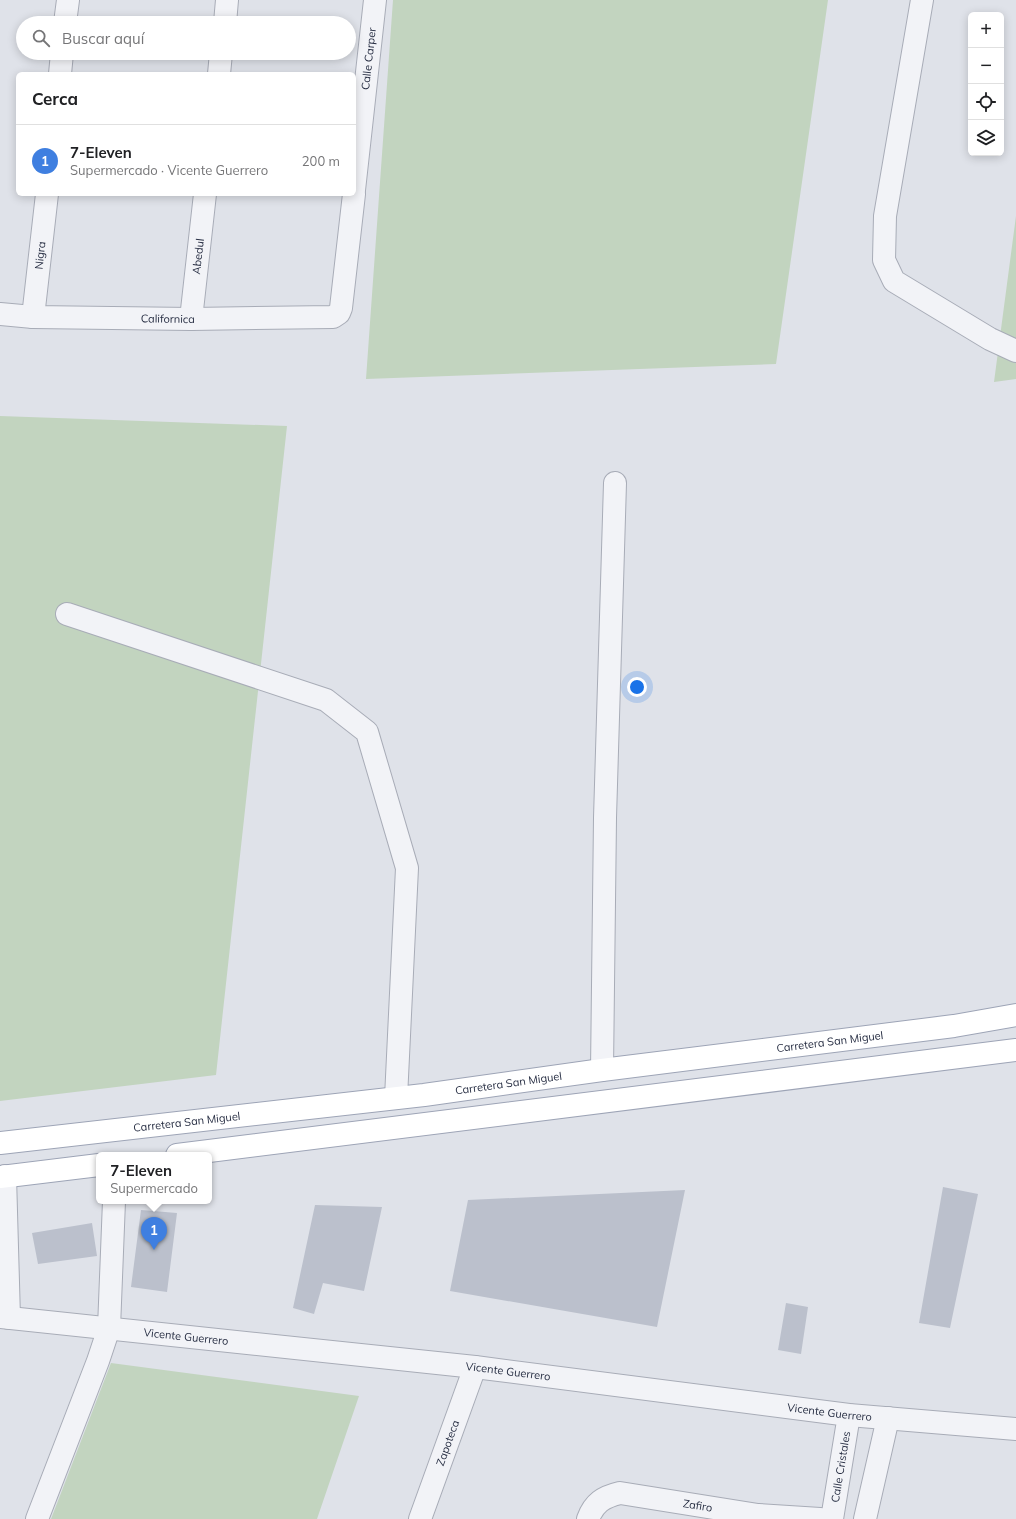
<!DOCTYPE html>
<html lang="es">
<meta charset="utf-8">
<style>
:root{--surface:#fff;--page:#f2f2f2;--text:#202124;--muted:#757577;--line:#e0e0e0;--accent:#d83a41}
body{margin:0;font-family:Mulish,sans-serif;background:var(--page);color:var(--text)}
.controls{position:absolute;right:12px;top:12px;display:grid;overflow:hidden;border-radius:6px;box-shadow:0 2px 10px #0003}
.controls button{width:36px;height:36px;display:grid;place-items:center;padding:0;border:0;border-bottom:1px solid var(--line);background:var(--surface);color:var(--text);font:20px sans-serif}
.you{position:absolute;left:637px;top:687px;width:14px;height:14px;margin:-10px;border:3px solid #fff;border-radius:50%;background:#1a73e8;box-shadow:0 0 0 6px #1a73e833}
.badge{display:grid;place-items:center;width:26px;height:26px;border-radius:50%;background:var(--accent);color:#fff;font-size:13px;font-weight:700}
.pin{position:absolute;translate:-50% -33px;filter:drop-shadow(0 1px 2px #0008)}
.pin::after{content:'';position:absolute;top:21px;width:14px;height:12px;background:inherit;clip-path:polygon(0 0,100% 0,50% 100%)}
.popup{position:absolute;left:96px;top:1152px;width:116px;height:52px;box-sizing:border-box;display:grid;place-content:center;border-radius:6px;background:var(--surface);filter:drop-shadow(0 1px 3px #0005);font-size:13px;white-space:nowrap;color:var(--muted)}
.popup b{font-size:15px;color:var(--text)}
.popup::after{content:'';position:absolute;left:50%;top:100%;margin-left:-8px;border:8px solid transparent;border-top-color:var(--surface)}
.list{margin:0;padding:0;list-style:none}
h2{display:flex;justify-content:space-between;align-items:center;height:52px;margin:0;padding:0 16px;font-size:17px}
h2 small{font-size:13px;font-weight:400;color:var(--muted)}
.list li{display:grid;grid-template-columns:26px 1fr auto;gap:12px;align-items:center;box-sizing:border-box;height:72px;padding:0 16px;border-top:1px solid var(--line)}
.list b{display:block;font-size:15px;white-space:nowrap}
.list p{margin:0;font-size:13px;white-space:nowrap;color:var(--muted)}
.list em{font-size:13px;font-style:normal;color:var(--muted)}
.icon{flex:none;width:22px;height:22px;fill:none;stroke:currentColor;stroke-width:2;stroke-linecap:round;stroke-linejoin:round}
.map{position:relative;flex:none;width:1016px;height:1519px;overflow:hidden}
.search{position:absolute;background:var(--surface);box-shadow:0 2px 10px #0003;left:16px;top:16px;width:340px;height:44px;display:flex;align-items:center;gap:10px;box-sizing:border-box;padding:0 14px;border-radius:22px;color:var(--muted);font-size:15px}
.panel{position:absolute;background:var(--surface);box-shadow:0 2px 10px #0003;left:16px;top:72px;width:340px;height:124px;border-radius:6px}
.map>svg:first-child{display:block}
</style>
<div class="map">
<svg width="1016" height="1519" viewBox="0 0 1016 1519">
<rect width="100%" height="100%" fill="#dfe2e9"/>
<!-- green -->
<path fill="#c2d4bf" d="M393,0h435l-52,364 -410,15z
M1016,216v163l-22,3z
M0,416l287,10 -71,649 -216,26z
M111,1363l248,33 -42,123h-266z"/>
<!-- building -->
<path fill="#bbc0cc" d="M943,1187l35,7 -28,134 -31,-5z
M685,1190l-28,137 -207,-36 18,-91z
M315,1205l67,2 -18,84 -41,-8 -9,31 -21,-6z
M141,1210l36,3 -10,79 -36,-5z
M92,1223l5,33 -59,8 -6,-31z
M786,1303l22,4 -7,47 -23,-4z"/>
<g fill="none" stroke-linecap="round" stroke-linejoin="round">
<defs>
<g id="minor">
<path d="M922,0l-37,216 -1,44 10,21 96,58 26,12"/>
<path d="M65,23l3,-23"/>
<path d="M225,23l2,-23"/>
<path d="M60,74l2,-21"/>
<path d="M219,74l2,-21"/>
<path id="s1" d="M354,190l21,-190"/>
<path id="s2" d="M0,314l33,3 158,2 142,-2 6,-4 2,-5 13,-114"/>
<path id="s3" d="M33,317l14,-123"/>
<path id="s4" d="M191,319l14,-125"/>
<path d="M67,614l259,86 41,32 40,136 -11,230"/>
<path d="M602,1070l3,-252 10,-335"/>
<path d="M5,1176l4,142"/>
<path id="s5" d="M0,1317l475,50 374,48 167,14"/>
<path d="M37,1519l61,-158 11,-33 5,-127"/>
<path id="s6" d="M420,1519l55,-152"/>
<path id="s7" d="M588,1519c6,-16 15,-22 32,-26l138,22 62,4"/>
<path id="s8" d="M832,1519l17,-104"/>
<path d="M865,1519l23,-101"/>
</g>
<g id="major">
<path id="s9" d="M0,1143l424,-48 178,-25 352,-44 62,-11"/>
<path d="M177,1155l839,-105"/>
<path d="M0,1177l99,-12"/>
</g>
</defs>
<!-- minor casing -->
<use href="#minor" stroke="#a8acb7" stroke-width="24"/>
<!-- major casing -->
<use href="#major" stroke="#9da4b6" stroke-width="24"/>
<!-- minor -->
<use href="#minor" stroke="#f2f3f7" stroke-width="22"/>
<!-- major -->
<use href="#major" stroke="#fff" stroke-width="22"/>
</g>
<g text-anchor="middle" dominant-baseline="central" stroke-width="3" stroke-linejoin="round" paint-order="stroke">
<!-- street labels -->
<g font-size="11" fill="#262d42" stroke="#eef1f7">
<text stroke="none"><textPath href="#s1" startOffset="132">Calle Carper</textPath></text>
<text stroke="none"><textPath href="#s3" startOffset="62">Nigra</textPath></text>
<text stroke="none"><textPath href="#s4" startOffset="63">Abedul</textPath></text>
<text stroke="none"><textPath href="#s2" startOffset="168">Californica</textPath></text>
<text stroke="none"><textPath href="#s9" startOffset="836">Carretera San Miguel</textPath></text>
<text stroke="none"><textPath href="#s9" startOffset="512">Carretera San Miguel</textPath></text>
<text stroke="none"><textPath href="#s9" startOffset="188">Carretera San Miguel</textPath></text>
<text stroke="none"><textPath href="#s5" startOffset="187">Vicente Guerrero</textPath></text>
<text stroke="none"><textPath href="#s5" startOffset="511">Vicente Guerrero</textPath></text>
<text stroke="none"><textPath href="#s5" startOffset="835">Vicente Guerrero</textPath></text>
<text stroke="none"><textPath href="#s6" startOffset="81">Zapoteca</textPath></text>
<text stroke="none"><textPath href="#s8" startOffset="53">Calle Cristales</textPath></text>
<text stroke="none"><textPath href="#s7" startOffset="122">Zafiro</textPath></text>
</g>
</g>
</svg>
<div class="controls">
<button>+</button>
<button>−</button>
<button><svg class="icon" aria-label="locate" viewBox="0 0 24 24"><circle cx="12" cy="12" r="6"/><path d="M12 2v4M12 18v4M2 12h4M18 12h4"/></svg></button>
<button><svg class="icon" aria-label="layers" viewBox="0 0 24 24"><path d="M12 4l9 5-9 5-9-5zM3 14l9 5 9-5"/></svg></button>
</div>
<div class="you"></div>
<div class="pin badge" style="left:154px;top:1250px;background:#3f7fe0">1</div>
<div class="popup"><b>7-Eleven</b>Supermercado</div>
<div class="search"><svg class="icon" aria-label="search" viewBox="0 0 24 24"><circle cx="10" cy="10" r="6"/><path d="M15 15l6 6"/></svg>Buscar aquí</div>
<section class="panel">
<h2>Cerca<small></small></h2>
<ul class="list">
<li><span class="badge" style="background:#3f7fe0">1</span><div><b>7-Eleven</b><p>Supermercado · Vicente Guerrero</p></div><em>200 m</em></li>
</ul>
</section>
</div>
